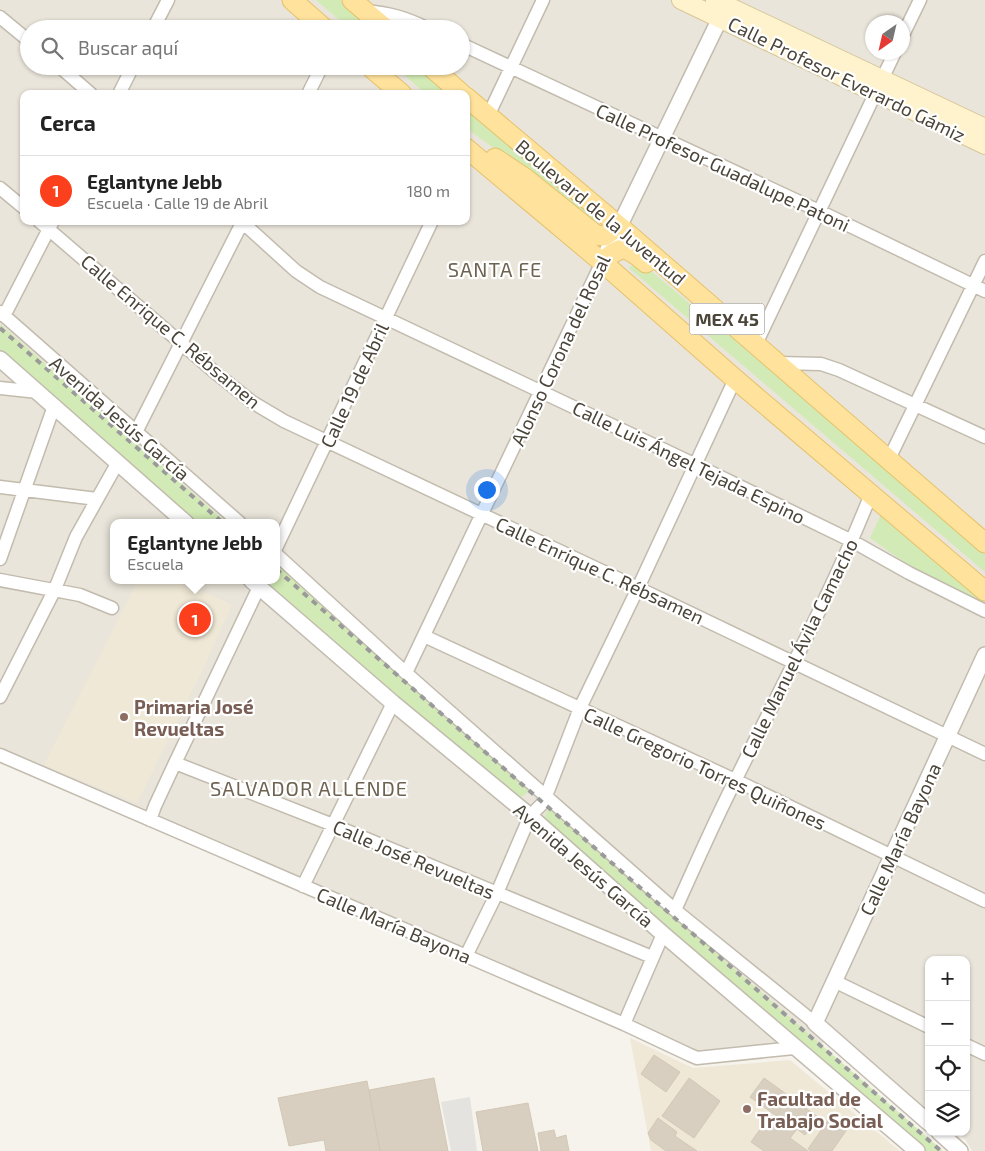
<!DOCTYPE html>
<html lang="es">
<meta charset="utf-8">
<style>
:root{--surface:#fff;--page:#f2f2f2;--text:#222;--muted:#767676;--line:#e0e0e0;--accent:#fc3f1d}
body{margin:0;font-family:"Exo 2",sans-serif;background:var(--page);color:var(--text)}
.controls{position:absolute;right:15px;bottom:15px;display:grid;overflow:hidden;border-radius:10px;box-shadow:0 1px 4px #0004}
.controls button{width:45px;height:45px;display:grid;place-items:center;padding:0;border:0;border-bottom:1px solid var(--line);background:var(--surface);color:var(--text);font:25px sans-serif}
.compass{position:absolute;left:865px;top:15px;width:45px;height:45px;border-radius:50%;background:var(--surface);box-shadow:0 1px 4px #0004;rotate:214deg}
.you{position:absolute;left:486px;top:489px;width:18px;height:18px;margin:-12px;border:4px solid #fff;border-radius:50%;background:#1a73e8;box-shadow:0 0 0 8px #1a73e833}
.badge{display:grid;place-items:center;width:32px;height:32px;border-radius:50%;background:var(--accent);color:#fff;font-size:16px;font-weight:700}
.pin{position:absolute;translate:-50% -50%;border:2px solid #fff;box-shadow:0 1px 5px #0006}
.popup{position:absolute;left:110px;top:519px;width:170px;height:65px;box-sizing:border-box;display:grid;place-content:center;border-radius:10px;background:var(--surface);filter:drop-shadow(0 1px 4px #0005);font-size:16px;white-space:nowrap;color:var(--muted)}
.popup b{font-size:19px;color:var(--text)}
.popup::after{content:'';position:absolute;left:50%;top:100%;margin-left:-10px;border:10px solid transparent;border-top-color:var(--surface)}
.list{margin:0;padding:0;list-style:none}
h2{display:flex;justify-content:space-between;align-items:center;height:65px;margin:0;padding:0 20px;font-size:21px}
h2 small{font-size:16px;font-weight:400;color:var(--muted)}
.list li{display:grid;grid-template-columns:32px 1fr auto;gap:15px;align-items:center;box-sizing:border-box;height:70px;padding:0 20px;border-top:1px solid var(--line)}
.list b{display:block;font-size:19px;white-space:nowrap}
.list p{margin:0;font-size:16px;white-space:nowrap;color:var(--muted)}
.list em{font-size:16px;font-style:normal;color:var(--muted)}
.icon{flex:none;width:28px;height:28px;fill:none;stroke:currentColor;stroke-width:2;stroke-linecap:round;stroke-linejoin:round}
.map{position:relative;flex:none;width:985px;height:1151px;overflow:hidden}
.search{position:absolute;background:var(--surface);box-shadow:0 1px 4px #0004;left:20px;top:20px;width:450px;height:55px;display:flex;align-items:center;gap:12px;box-sizing:border-box;padding:0 18px;border-radius:28px;color:var(--muted);font-size:19px}
.panel{position:absolute;background:var(--surface);box-shadow:0 1px 4px #0004;left:20px;top:90px;width:450px;height:135px;border-radius:10px}
.map>svg:first-child{display:block}
</style>
<div class="map">
<svg width="985" height="1151" viewBox="0 0 985 1151">
<rect width="100%" height="100%" fill="#f6f3ec"/>
<!-- residential -->
<path fill="#eae5da" fill-rule="evenodd" d="M0,0h985v1151h-13l-7,-12 -9,-7h10v-172h-37v151l-88,-69 -142,10 -699,-303zM872,22h30v30h-30zM29,29h432v37h-432zM24,94h442v127h-442zM114,523h162v57h-162z"/>
<!-- education -->
<path fill="#efe8d6" d="M147,580h32l53,25 -29,64 -66,134 -93,-38 93,-182z
M630,1038l63,30 97,-8 110,91h-249z"/>
<!-- green -->
<path fill="#d2eab5" d="M316,0h28l34,29h-28z
M394,66h28l32,28h-28z
M466,104l134,114 -7,10 -70,-59 -57,-41z
M638,260l57,48 75,55 215,190v19l-356,-304z
M0,324l227,199h-34l-193,-169z
M881,514l104,83v6h-7l-40,-17 -68,-48z
M277,564l252,227 -10,8 -249,-210 2,-9h4z
M549,807l394,344h-19l-380,-333z"/>
<!-- parking -->
<path fill="#e5e3e0" d="M470,1097l7,54h-26l-10,-49z"/>
<!-- building -->
<path fill="#d8cfc1" stroke="#d3c7b4" d="M654,1055l26,17 -14,20 -25,-18z
M434,1078l14,73h-68l-11,-61z
M689,1078l31,23 -26,37 -32,-22z
M764,1078l54,39 -13,18 -8,-6 -7,9 18,13h-44l-13,-9 15,-21 10,7 6,-8 -32,-23z
M367,1081l13,70h-54l-2,-11 -35,6 -11,-48z
M528,1103l10,48h-55l-7,-39z
M831,1116l17,12 -16,23h-21l-3,-2z
M658,1118l19,14 -2,4 22,15h-31l-15,-11 -3,-7z
M554,1130l2,8 10,-3 3,16h-28l-3,-18z"/>
<g fill="none" stroke-linecap="round" stroke-linejoin="round">
<defs>
<path id="minor" d="M365,11c25,2 41,7 64,18
M0,17l29,24
M153,29l15,-29
M902,37l18,-37
M461,44l358,167 166,80
M59,66l32,28
M119,94l14,-28
M308,94l14,-28
M488,116l55,-116
M0,188l24,20
M39,221l178,153 35,28 32,19 354,167 347,166
M241,221l55,50 24,16 376,178 156,76 57,32 76,38
M0,312l240,211
M4,316l49,-95
M756,344l139,-292
M778,363l43,1 18,6 146,67
M0,388l38,4
M136,432l107,-211
M889,459l96,-198
M0,487l97,12
M276,548l156,-327
M276,554l130,119 269,237 140,113
M0,559l54,-153
M0,580l80,15 32,13
M424,636l311,144 250,121
M406,673l196,-411
M0,697l55,-108 21,-52 42,-75
M0,755l624,269 66,31 7,3 97,-10
M175,763l158,62 319,132
M150,820l5,-14 20,-43 84,-176
M303,886l90,-183
M675,910c20,-44 39,-88 61,-131 46,-94 96,-187 135,-285
M466,956l31,-63 33,-77 13,-13 3,-7 34,-88 58,-120 97,-209
M834,981l95,46
M624,1024l39,-90
M966,1045l19,9"/>
<path id="tertiary" d="M602,262l123,-254
M0,359l186,164
M251,580l142,123 137,113 133,118 254,217
M929,1123l-114,-100 170,-368
M939,1132l21,19"/>
<path id="secondary" d="M681,0l304,145
M715,0l270,128"/>
<path id="primary" d="M292,0l33,29
M352,0l34,29
M369,66l33,28
M430,66l32,28
M466,97l153,129 366,317
M466,148l136,114 133,117 250,212
M495,158l30,20 71,57 8,1 15,-10
M602,262c21,-18 23,-16 44,1"/>
</defs>
<!-- minor casing -->
<use href="#minor" stroke="#c2bbae" stroke-width="15"/>
<!-- tertiary casing -->
<use href="#tertiary" stroke="#c2bbae" stroke-width="18"/>
<!-- secondary casing -->
<use href="#secondary" stroke="#d6c79b" stroke-width="20"/>
<!-- primary casing -->
<use href="#primary" stroke="#e6c16a" stroke-width="21"/>
<!-- minor -->
<use href="#minor" stroke="#fff" stroke-width="12"/>
<!-- tertiary -->
<use href="#tertiary" stroke="#fff" stroke-width="15"/>
<!-- secondary -->
<use href="#secondary" stroke="#fff3cd" stroke-width="18"/>
<!-- primary -->
<use href="#primary" stroke="#ffe39c" stroke-width="19"/>
<!-- rail -->
<path stroke="#9a9a9a" stroke-width="4" stroke-dasharray="6 6" stroke-linecap="butt" d="M0,328l223,195
M276,569l665,582"/>
</g>
<!-- markers -->
<g fill="#8d6e63" stroke="#fff" stroke-width="2">
<circle cx="124" cy="717" r="5"/>
<circle cx="747" cy="1109" r="5"/>
</g>
<g text-anchor="middle" dominant-baseline="central" stroke-width="4.5" stroke-linejoin="round" paint-order="stroke">
<!-- shield labels -->
<rect fill="#fff" stroke="#817c74" stroke-width="1" x="689.5" y="303.5" width="75" height="31" rx="4"/>
<g font-size="18" font-weight="bold" fill="#4b4439">
<text x="727" y="319">MEX 45</text>
</g>
<!-- street labels -->
<g font-size="19" fill="#4b4439" stroke="#fff">
<text transform="translate(847 79) rotate(26)">Calle Profesor Everardo Gámiz</text>
<text transform="translate(723 167) rotate(25)">Calle Profesor Guadalupe Patoni</text>
<text transform="translate(601 212) rotate(40)">Boulevard de la Juventud</text>
<text transform="translate(171 331) rotate(40)">Calle Enrique C. Rébsamen</text>
<text transform="translate(560 350) rotate(-65)">Alonso Corona del Rosal</text>
<text transform="translate(354 385) rotate(-65)">Calle 19 de Abril</text>
<text transform="translate(120 418) rotate(41)">Avenida Jesús García</text>
<text transform="translate(689 462) rotate(26)">Calle Luis Ángel Tejada Espino</text>
<text transform="translate(600 570) rotate(25)">Calle Enrique C. Rébsamen</text>
<text transform="translate(799 648) rotate(-64)">Calle Manuel Ávila Camacho</text>
<text transform="translate(705 768) rotate(25)">Calle Gregorio Torres Quiñones</text>
<text transform="translate(900 839) rotate(-65)">Calle María Bayona</text>
<text transform="translate(414 859) rotate(23)">Calle José Revueltas</text>
<text transform="translate(584 865) rotate(41)">Avenida Jesús García</text>
<text transform="translate(394 925) rotate(23)">Calle María Bayona</text>
</g>
<!-- education labels -->
<g font-size="19" font-weight="bold" fill="#785e54" stroke="#fff" text-anchor="start">
<text x="134" y="706">Primaria José<tspan x="134" dy="22">Revueltas</tspan></text>
<text x="757" y="1098">Facultad de<tspan x="757" dy="22">Trabajo Social</tspan></text>
</g>
<!-- neighbourhood labels -->
<g font-size="20" letter-spacing="1" fill="#6e6250" stroke="#fff">
<text x="495" y="269">SANTA FE</text>
<text x="309" y="788">SALVADOR ALLENDE</text>
</g>
</g>
</svg>
<div class="controls">
<button>+</button>
<button>−</button>
<button><svg class="icon" aria-label="locate" viewBox="0 0 24 24"><circle cx="12" cy="12" r="6"/><path d="M12 2v4M12 18v4M2 12h4M18 12h4"/></svg></button>
<button><svg class="icon" aria-label="layers" viewBox="0 0 24 24"><path d="M12 4l9 5-9 5-9-5zM3 14l9 5 9-5"/></svg></button>
</div>
<svg class="compass" viewBox="-18 -18 36 36"><path d="M0-13l5 13h-10z" fill="#e53935"/><path d="M0 13l5-13h-10z" fill="#767676"/></svg>
<div class="you"></div>
<div class="pin badge" style="left:195px;top:619px">1</div>
<div class="popup"><b>Eglantyne Jebb</b>Escuela</div>
<div class="search"><svg class="icon" aria-label="search" viewBox="0 0 24 24"><circle cx="10" cy="10" r="6"/><path d="M15 15l6 6"/></svg>Buscar aquí</div>
<section class="panel">
<h2>Cerca<small></small></h2>
<ul class="list">
<li><span class="badge">1</span><div><b>Eglantyne Jebb</b><p>Escuela · Calle 19 de Abril</p></div><em>180 m</em></li>
</ul>
</section>
</div>
